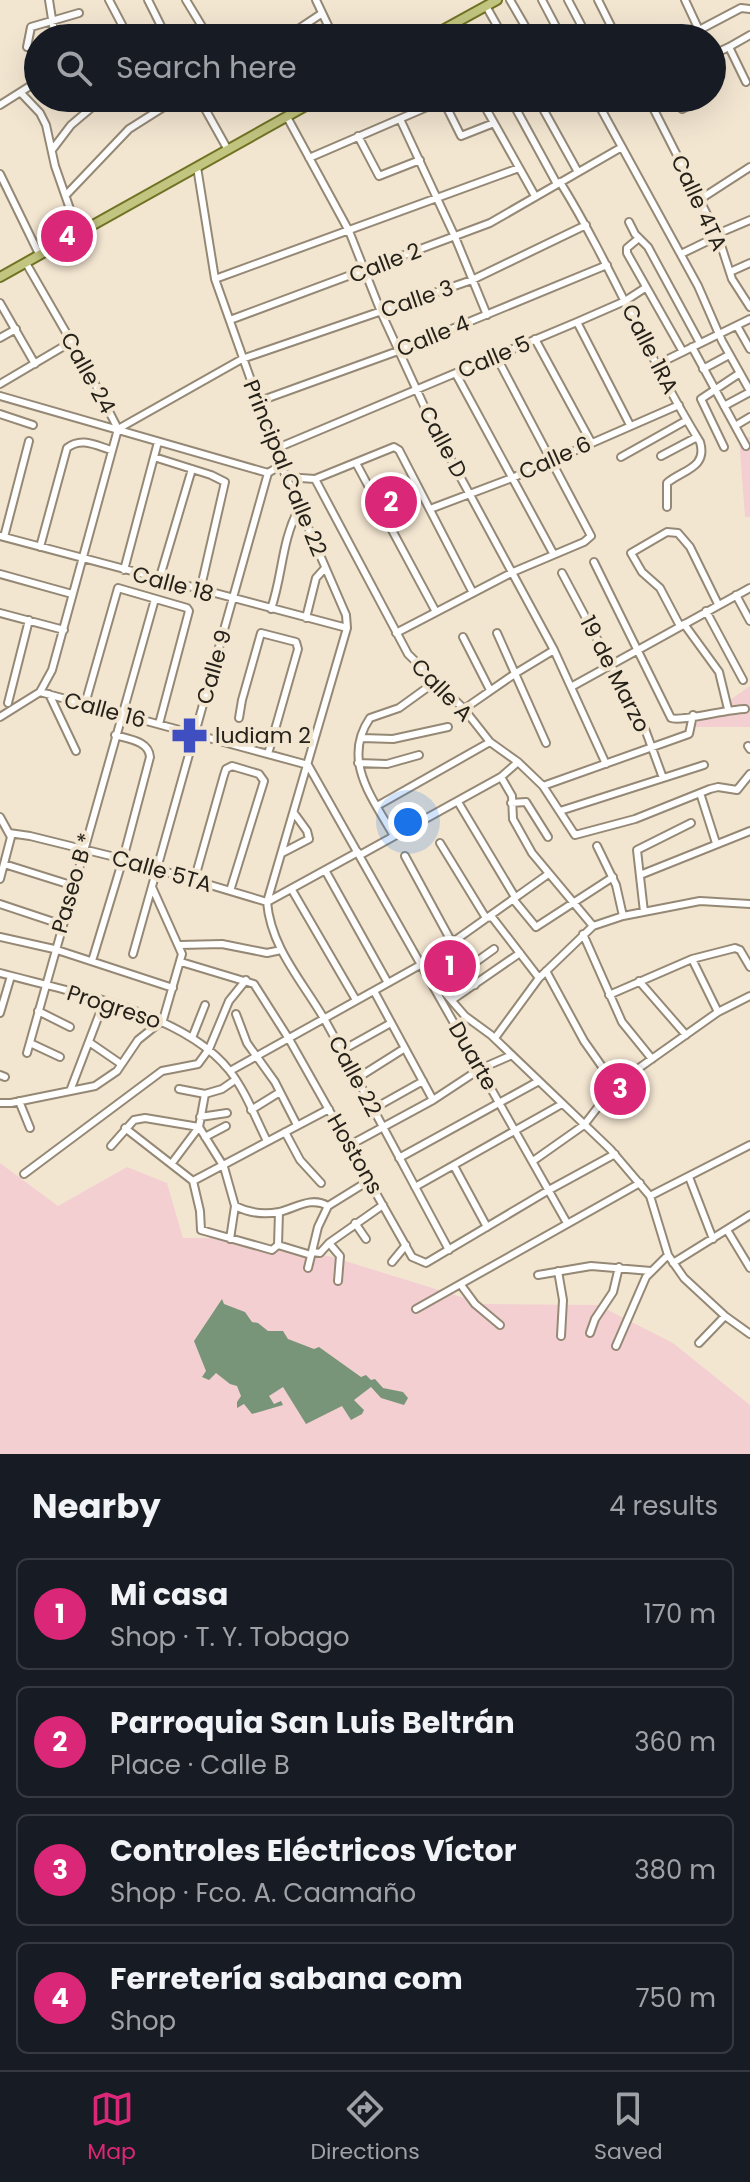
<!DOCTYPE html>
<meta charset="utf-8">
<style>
:root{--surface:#171b24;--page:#242831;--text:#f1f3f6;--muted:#9ea1a6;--line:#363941;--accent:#db2777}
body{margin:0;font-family:Poppins,sans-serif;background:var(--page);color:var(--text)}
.you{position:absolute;left:408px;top:822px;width:28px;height:28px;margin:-20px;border:6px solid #fff;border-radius:50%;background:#1a73e8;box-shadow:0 0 0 12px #1a73e833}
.badge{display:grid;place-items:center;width:52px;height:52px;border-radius:50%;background:var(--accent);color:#fff;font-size:26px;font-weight:700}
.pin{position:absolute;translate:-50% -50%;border:4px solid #fff;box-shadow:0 2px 8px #0006}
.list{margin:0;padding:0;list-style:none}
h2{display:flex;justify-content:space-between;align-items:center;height:104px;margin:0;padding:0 32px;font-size:34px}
h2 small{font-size:26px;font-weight:400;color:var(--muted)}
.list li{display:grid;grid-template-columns:52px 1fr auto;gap:24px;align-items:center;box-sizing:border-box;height:112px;margin:0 16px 16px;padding:0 16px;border:2px solid var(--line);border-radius:12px}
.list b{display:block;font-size:30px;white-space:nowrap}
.list p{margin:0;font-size:26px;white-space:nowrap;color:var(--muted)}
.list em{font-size:26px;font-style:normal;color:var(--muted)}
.icon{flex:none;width:44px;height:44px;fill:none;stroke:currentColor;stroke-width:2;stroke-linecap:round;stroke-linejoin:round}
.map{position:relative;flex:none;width:750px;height:1454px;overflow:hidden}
.search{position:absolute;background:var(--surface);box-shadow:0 8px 32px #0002;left:24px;right:24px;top:24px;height:88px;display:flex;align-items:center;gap:20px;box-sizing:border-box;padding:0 28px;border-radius:44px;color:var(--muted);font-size:30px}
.sheet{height:616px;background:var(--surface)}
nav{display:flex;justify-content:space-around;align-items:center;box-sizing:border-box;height:112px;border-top:2px solid var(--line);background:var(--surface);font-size:22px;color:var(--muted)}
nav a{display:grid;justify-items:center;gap:4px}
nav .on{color:var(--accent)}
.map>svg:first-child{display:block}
</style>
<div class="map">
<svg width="750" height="1454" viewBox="0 0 750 1454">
<rect width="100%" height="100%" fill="#f3e6d1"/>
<!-- green -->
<path fill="#f3cfd2" d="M750,437v80h-5l-6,-79z
M750,686v41h-59z
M0,1163l58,43 69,-39 40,16 16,55h30l43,10 73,8 155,48 114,1 75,38 77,62v49h-750z"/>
<!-- water -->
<path fill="#799579" d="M222,1299l2,5 21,8 7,10 6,1 10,8h15l5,8 26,10 5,-2 42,30 5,-2 5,5 4,-1 8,9 20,4 5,6 -4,7 -23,-7 -10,-11 -17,13 10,10 -2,4 -11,6 -9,-14 -36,18 -23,-37 -14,9 5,8 7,-3 2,4 -31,9 -8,-10 -7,4v-6l4,-6 -4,-10 -7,-2 -14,-11 -7,7 -7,-3 4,-6 -12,-30z"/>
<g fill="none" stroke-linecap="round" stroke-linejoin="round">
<defs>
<path id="minor" d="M49,0l6,38
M109,0l20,38
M148,0l19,38
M186,0l23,38
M316,0l18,38
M510,0l22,38
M542,0l20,38
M568,0l20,38
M598,0l19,38
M685,0l14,30
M486,6l18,32
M443,30l4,8
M285,38l36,-24
M684,38l57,-30 9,1
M27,47l4,-20 48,-14
M729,47l21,-12
M712,55l17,-8 17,35
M712,77l3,10 -3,6
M21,93l19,20 6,12 9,41 23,66
M199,98l29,52
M480,98l55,98
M510,98l47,86
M537,98l41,74
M595,98l103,188 24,55 28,50
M648,98l70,138 14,43 18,28
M443,100l18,36 33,-13
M0,105l38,-24
M682,109l21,-11
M287,117l62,114 32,81 55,120 118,218 52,114
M400,119l55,118 32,78
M358,136l21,40 41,-16
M52,150l19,-25 32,-27
M309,158l139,-60
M197,167l18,112 66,186 65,150 1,13 -80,274c4,47 37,81 59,120 42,76 82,152 123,228
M0,174l39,80
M560,182c52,84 88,176 140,260 8,26 -18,28 -33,41v24
M67,194l62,-65 49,-31
M699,200l51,-33
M629,222l6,12 13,13 52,96
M717,234l33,-14
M639,238l-12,10v5l56,99
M681,254l37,-18
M730,272l20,-9
M215,279l304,-111
M0,303l35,61
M230,320l260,-97 132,-76
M577,322l53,103
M737,326l13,23
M0,338l16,-9
M535,339l56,103
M692,347l54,99
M656,365l94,-46
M703,369l26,-14
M456,374l97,179
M0,384l71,-42
M0,396l268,77 13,-8
M257,402l141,-51 209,-86
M724,406l26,-14
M0,414l33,11
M735,426l15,-9
M118,429l124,-70 230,-79 114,-55
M724,447l-23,-48 39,-26
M275,449l302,-127 48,-21 20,-13
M661,456l36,-19
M154,457l57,18 14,7 -25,109
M621,457l66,-37
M356,463l80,149
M286,477l29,2 79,-32 5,3 74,143
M315,479l93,175 56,55 26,33 28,20 25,24 32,49 60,-16 75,-30 8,-2 19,3 13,-16
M430,509l82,-31 167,-73
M0,536l347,92
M4,537l25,-96
M40,547l27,-99c14,-11 28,-3 44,2
M594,562l77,156c9,4 57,-9 74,-9
M124,570l34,-128
M562,573l83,156 18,49
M0,574l72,20
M159,580l33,-111
M736,595l14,26
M271,609c12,-35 10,-67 28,-101
M706,611l37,69
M0,613l64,17
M306,618l10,-40 9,-10
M684,624l35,48 9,37
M680,626l-20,-38 -18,-16 -11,-19 36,-21 11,1 12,14 28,57
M396,633l117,-61 71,-30 7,-6 -95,-180
M497,633l49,110
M463,637l27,53
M571,687l179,-99
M40,692l268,73
M49,694l27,57
M8,703l21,-83
M85,704l33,-116 69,20 2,3 -30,113
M464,709l52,-36 38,-23
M0,717l40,-25 12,-22 66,-241 -28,-55 -64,-111
M239,718l3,-18 19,-67 35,9 2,7 -30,105
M362,738l31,1 55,-12
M748,746l2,3
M358,763l29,1 32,-9
M308,765l259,458
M501,777l11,19 1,23 19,34 61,73
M543,786l146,-52 4,-19
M700,793l16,50
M458,802l57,95
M511,803l15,-1 22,35
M377,806l113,-64
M560,811l144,-46
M0,817l11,20 -11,42
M9,833l21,3 93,23 144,43
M394,836c-21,-37 -53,-76 -24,-118l29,-10 36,-26
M440,843l46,75 6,-1 47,61
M597,846l19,39 7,31
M282,853l27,-14 -2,-8 -13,-18
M360,855l141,-78 17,-15
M405,856l70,129
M4,864l70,22
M325,870l63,113
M640,875l110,-44
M194,881l30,-106 2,-6 6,-3 27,8 5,7 -34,110
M292,890l64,110
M513,899l23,28 77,-50
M267,902l91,-50
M0,904l63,21
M644,912l-7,-62 54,-27
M583,934l39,88 30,37
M0,937l54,12 119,39
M180,945l42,-1 45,9 14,-3
M133,954l135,-481
M692,959l26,53
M92,961l31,-102 27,-102c-1,-16 -21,-18 -35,-22
M181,962l73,22 35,55 123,218 14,6 123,-73 66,-36
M466,969l28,-20
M546,971l38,70 31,44
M0,973c70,19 183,39 229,97 16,20 26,47 38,71
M433,979l32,37 26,19 119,114 40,47 18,59 16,23 41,38 25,18
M639,981l47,54
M374,991l59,109
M609,995l83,-36 43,-11 5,2 10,17
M452,1000l68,-47
M38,1011l32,16
M0,1013l11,-37
M236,1014l11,29 28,39 22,43
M192,1038l13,-33
M495,1038l44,-60 54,-52 30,-10 77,-15 50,3
M89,1042l32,22
M30,1043l30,14
M341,1051l50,-28
M27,1053l128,-454
M230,1071l192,-107 125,-89
M0,1075l5,2
M356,1079l49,-31
M179,1089l26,5
M70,1091l34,-89
M19,1101l11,27
M0,1103h11l84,-17 22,-15 21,-31 25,-20 19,-66 -30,-67
M373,1109l50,-28
M251,1110l29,-18
M200,1117l27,-4
M125,1128l68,53 7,30 1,19 71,20 6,-5
M285,1132l15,28 21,23
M205,1137l21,-11
M350,1145l83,-45 47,-31 32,-14
M111,1146l23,-26 11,-2 54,9 25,40 11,39c14,7 28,9 44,6 17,-4 32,-16 49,-6
M399,1158l140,-77
M533,1161l51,-36 31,-40 103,-73 32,-16
M172,1163l27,-36 6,-33 17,-5 13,-9
M454,1166l33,61
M24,1174l138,-103 36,-7 11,-15 20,-48 17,-21
M689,1177l24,62
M193,1181l136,-72
M415,1187l147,-83
M650,1196l100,-51
M355,1223l11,16
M727,1230l23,38
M230,1239l5,-33
M329,1243l11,13 -2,25
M278,1245l33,10
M278,1245l1,-33
M312,1252l8,1 9,-10 54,-38
M392,1262l14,-17
M673,1263l77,-48
M308,1268l10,-41 10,-21 42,-26
M558,1271l5,29 -2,36
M538,1275l53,-9 60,5
M461,1285l14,19 25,21
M416,1309l224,-126
M590,1333l5,-14 18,-27 6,-25
M699,1343l26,-27
M616,1346l30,-69 22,-22"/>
<path id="major" d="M428,38l69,-38
M0,277l320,-179"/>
</defs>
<!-- minor casing -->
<use href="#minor" stroke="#958976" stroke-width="10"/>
<!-- major casing -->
<use href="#major" stroke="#717324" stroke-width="12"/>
<!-- minor -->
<use href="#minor" stroke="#fff" stroke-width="6"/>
<!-- major -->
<use href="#major" stroke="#c2c57f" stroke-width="8"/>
</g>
<!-- icons -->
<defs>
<symbol id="pharmacy-bare" viewBox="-9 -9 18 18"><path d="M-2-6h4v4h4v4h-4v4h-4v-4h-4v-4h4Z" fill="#3f4fc2" stroke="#f3e6d1" stroke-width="2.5" paint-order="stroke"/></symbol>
</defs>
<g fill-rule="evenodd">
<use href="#pharmacy-bare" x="164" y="710" width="51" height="51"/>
</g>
<g text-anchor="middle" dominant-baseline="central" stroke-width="8" stroke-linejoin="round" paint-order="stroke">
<!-- street labels -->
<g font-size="22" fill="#26221a" stroke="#f3e6d1">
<text transform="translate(699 203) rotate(65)">Calle 4TA</text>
<text transform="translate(385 263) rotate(-21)">Calle 2</text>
<text transform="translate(417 299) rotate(-19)">Calle 3</text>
<text transform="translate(433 336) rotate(-22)">Calle 4</text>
<text transform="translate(650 349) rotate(63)">Calle 1RA</text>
<text transform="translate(494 357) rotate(-23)">Calle 5</text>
<text transform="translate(88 373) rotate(61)">Calle 24</text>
<text transform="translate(443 442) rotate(62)">Calle D</text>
<text transform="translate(555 458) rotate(-24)">Calle 6</text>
<text transform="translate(285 468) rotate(68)">Principal Calle 22</text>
<text transform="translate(173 584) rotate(15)">Calle 18</text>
<text transform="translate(214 667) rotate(-74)">Calle 9</text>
<text transform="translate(615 674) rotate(63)">19 de Marzo</text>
<text transform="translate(442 690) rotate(46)">Calle A</text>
<text transform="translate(105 710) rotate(15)">Calle 16</text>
<text transform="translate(162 871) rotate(16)">Calle 5TA</text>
<text transform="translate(73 883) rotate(-74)">Paseo B *</text>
<text transform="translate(114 1007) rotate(18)">Progreso</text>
<text transform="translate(473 1056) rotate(60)">Duarte</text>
<text transform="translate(355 1076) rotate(62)">Calle 22</text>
<text transform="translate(355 1154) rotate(60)">Hostons</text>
</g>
<!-- poi labels -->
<g font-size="22" fill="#26221a" stroke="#f3e6d1" text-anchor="start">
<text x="215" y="735">ludiam 2</text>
</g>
</g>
</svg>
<div class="you"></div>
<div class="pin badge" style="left:450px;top:966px">1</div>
<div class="pin badge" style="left:391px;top:502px">2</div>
<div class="pin badge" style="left:620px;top:1089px">3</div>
<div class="pin badge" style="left:67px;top:236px">4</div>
<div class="search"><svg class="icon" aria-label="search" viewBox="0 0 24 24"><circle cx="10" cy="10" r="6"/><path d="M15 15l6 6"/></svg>Search here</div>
</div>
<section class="sheet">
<h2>Nearby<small>4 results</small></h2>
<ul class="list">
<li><span class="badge">1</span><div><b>Mi casa</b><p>Shop · T. Y. Tobago</p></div><em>170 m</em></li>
<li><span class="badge">2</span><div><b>Parroquia San Luis Beltrán</b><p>Place · Calle B</p></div><em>360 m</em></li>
<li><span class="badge">3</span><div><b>Controles Eléctricos Víctor</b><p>Shop · Fco. A. Caamaño</p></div><em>380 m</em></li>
<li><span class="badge">4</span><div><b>Ferretería sabana com</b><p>Shop</p></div><em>750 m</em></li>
</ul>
</section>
<nav>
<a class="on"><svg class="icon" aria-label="map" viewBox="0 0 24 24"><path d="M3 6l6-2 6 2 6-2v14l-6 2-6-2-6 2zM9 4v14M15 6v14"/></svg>Map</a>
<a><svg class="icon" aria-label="directions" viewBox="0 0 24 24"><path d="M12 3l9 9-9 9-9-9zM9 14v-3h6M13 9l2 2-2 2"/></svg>Directions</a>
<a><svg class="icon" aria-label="saved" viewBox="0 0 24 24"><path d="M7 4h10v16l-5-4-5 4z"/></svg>Saved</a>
</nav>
